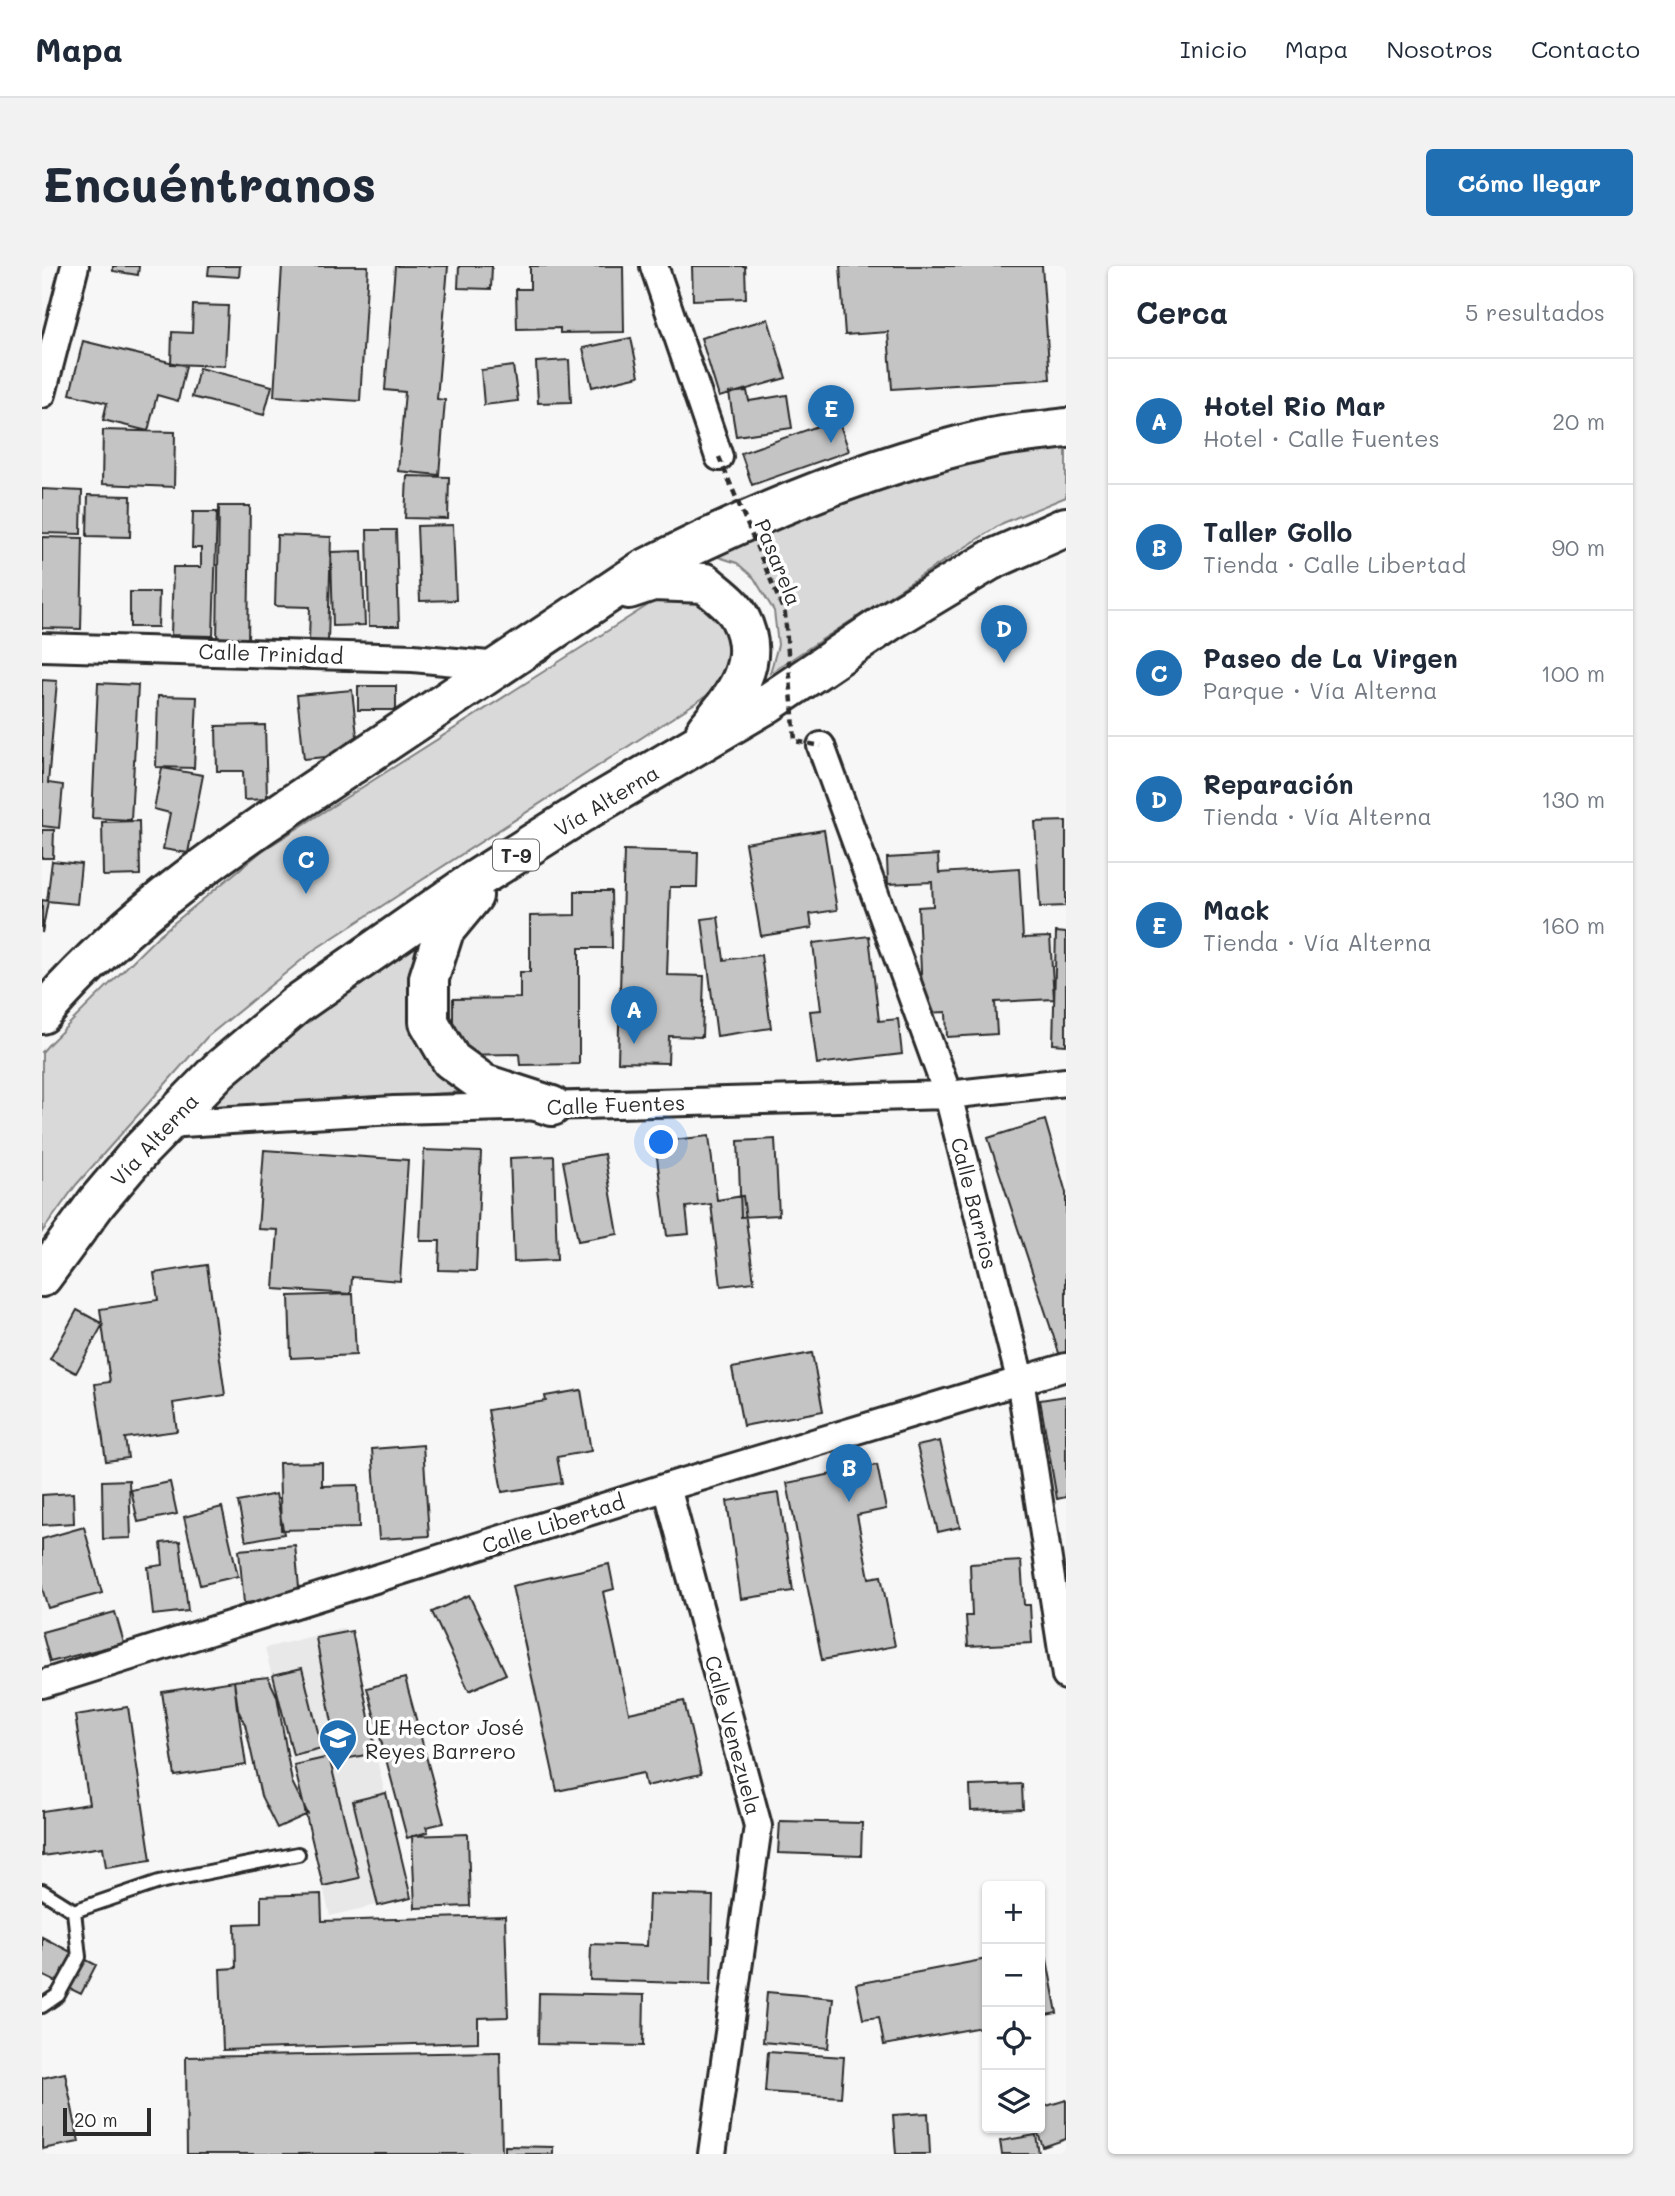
<!DOCTYPE html>
<html lang="es">
<meta charset="utf-8">
<style>
:root{--surface:#fff;--page:#f2f2f3;--text:#1f2937;--muted:#747a83;--line:#e0e1e3;--accent:#1f6fb2}
body{margin:0;font-family:Mali,sans-serif;background:var(--page);color:var(--text)}
.controls{position:absolute;right:21px;bottom:21px;display:grid;overflow:hidden;border-radius:7px;box-shadow:0 2px 5px #0004}
.controls button{width:63px;height:63px;display:grid;place-items:center;padding:0;border:0;border-bottom:2px solid var(--line);background:var(--surface);color:var(--text);font:35px sans-serif}
.scale{position:absolute;left:21px;bottom:18px;width:88px;box-sizing:border-box;padding-left:7px;border:4px solid #2b2b2b;border-top:0;font-size:19px;line-height:24px;white-space:nowrap;color:#2b2b2b;-webkit-text-stroke:5px #fff;paint-order:stroke}
.you{position:absolute;left:620px;top:877px;width:24px;height:24px;margin:-18px;border:5px solid #fff;border-radius:50%;background:#1a73e8;box-shadow:0 0 0 10px #1a73e833}
.badge{display:grid;place-items:center;width:46px;height:46px;border-radius:50%;background:var(--accent);color:#fff;font-size:23px;font-weight:700}
.pin{position:absolute;translate:-50% -58px;filter:drop-shadow(0 2px 4px #0008)}
.pin::after{content:'';position:absolute;top:37px;width:24px;height:21px;background:inherit;clip-path:polygon(0 0,100% 0,50% 100%)}
.list{margin:0;padding:0;list-style:none}
h2{display:flex;justify-content:space-between;align-items:center;height:91px;margin:0;padding:0 28px;font-size:30px}
h2 small{font-size:23px;font-weight:400;color:var(--muted)}
.list li{display:grid;grid-template-columns:46px 1fr auto;gap:21px;align-items:center;box-sizing:border-box;height:126px;padding:0 28px;border-top:2px solid var(--line)}
.list b{display:block;font-size:26px;white-space:nowrap}
.list p{margin:0;font-size:23px;white-space:nowrap;color:var(--muted)}
.list em{font-size:23px;font-style:normal;color:var(--muted)}
.icon{flex:none;width:38px;height:38px;fill:none;stroke:currentColor;stroke-width:2;stroke-linecap:round;stroke-linejoin:round}
.map{position:relative;flex:none;width:1024px;height:1888px;overflow:hidden;border-radius:7px}
header{display:flex;align-items:center;gap:42px;box-sizing:border-box;height:98px;padding:0 35px;background:var(--surface);border-bottom:2px solid var(--line)}
header strong{font-size:33px}
nav{display:flex;gap:38px;margin-inline-start:auto;font-size:24px}
.intro{display:flex;align-items:center;justify-content:space-between;box-sizing:border-box;height:168px;padding:0 42px}
h1{margin:0;font-size:49px}
.button{padding:18px 32px;border-radius:7px;background:var(--accent);color:#fff;font-size:24px;font-weight:700}
main{display:flex;gap:42px;padding:0 42px}
aside{flex:1;background:var(--surface);border-radius:7px;box-shadow:0 2px 5px #0004}
.map>svg:first-child{display:block}
</style>
<header>
<strong>Mapa</strong>
<nav><a>Inicio</a><a>Mapa</a><a>Nosotros</a><a>Contacto</a></nav>
</header>
<div class="intro"><h1>Encuéntranos</h1><a class="button">Cómo llegar</a></div>
<main>
<div class="map">
<svg width="1024" height="1888" viewBox="0 0 1024 1888">
<rect width="100%" height="100%" fill="#f7f7f7"/>
<filter id="ink" filterUnits="userSpaceOnUse"><feTurbulence type="fractalNoise" baseFrequency=".0143" numOctaves="2"/><feDisplacementMap in="SourceGraphic" scale="14" xChannelSelector="R" yChannelSelector="G"/><feConvolveMatrix kernelMatrix="1 2 1 2 8 2 1 2 1" color-interpolation-filters="sRGB"/></filter>
<g filter="url(#ink)">
<!-- built -->
<path fill="#e8e8e8" d="M303,1362l65,269 -80,19 -65,-268z"/>
<!-- green -->
<path fill="#d9d9d9" stroke="#828282" stroke-width="2" d="M1024,175v56l-63,26 -233,150 8,-28 -4,-34 -20,-33 -17,-15 -28,-9 83,-42 142,-44z
M622,329l44,8 18,21 5,24 -6,26 -16,20 -395,256 -107,87 -131,148 -34,47v-180l8,-9 108,-107 104,-85z
M374,680l-8,51 17,44 50,50 -275,18 93,-81z"/>
<!-- building -->
<path fill="#c4c4c4" stroke="#2b2b2b" stroke-width="2" d="M71,0h26l-1,9 -25,-4z
M167,0h31l-1,11 -31,-2z
M240,0h86l-8,135 -86,-5z
M353,0h53l-11,133 8,1 -6,75 -41,-4 7,-79 -20,-2z
M417,0h33l-1,23 -33,-1z
M488,0h93l1,66 -64,1v-5l-43,1 -1,-40h14z
M650,0h53l1,32 -53,2z
M798,0h202l8,113 -158,10 -4,-57 -43,3z
M151,39l35,1 -3,60 -54,-2 1,-32 20,1z
M726,53l18,59 -67,19 -18,-59z
M589,72l8,38 -47,11 -9,-39z
M41,75l103,25 -8,35 -21,-6 -9,36 -45,-11 4,-17 -37,-9z
M527,94l2,42 -33,1 -2,-41z
M471,100l5,35 -34,4 -3,-35z
M157,102l73,18 -8,29 -72,-18z
M705,125l2,10 38,-6 5,33 -56,8 -7,-43z
M796,153l11,32 -97,34 -11,-32z
M61,164l72,2 -1,55 -72,-3z
M365,210l42,1 -1,42 -43,-1z
M0,223l40,2 -1,43 -39,-1z
M46,229l43,1 -1,41 -43,-1z
M177,240h31l-2,137h-31z
M151,246h24l-4,124 -42,-1 2,-68h28v-19h-9z
M411,259l3,75 -36,1 -3,-75z
M325,264h29l3,96h-30z
M235,269l54,2 -3,105 -19,-1 1,-34 -35,-1z
M0,271l41,1 -2,91 -39,-1z
M320,285l3,74 -32,1 -2,-74z
M88,326h29l-1,35h-28z
M0,414l15,1 -9,102 15,2 -4,43 -17,-2z
M56,417l40,2 -7,135 -39,-2z
M316,420h38v24h-38z
M310,424l7,64 -55,5 -7,-64z
M116,430l39,1 -3,71 -38,-1z
M223,459l2,74 -23,1 -1,-29h-26l-1,-45z
M120,502l41,7 -15,78 -25,-4 7,-36 -16,-4z
M97,555l1,54 -37,1 -1,-54z
M1024,555v85l-26,1 -5,-85z
M0,564h12l-1,28h-11z
M782,564l13,80 -27,4 2,14 -51,8 -16,-93z
M582,584l74,2 -1,35h-27l-3,88 37,1 -2,61 -33,-1 -1,27 -50,-1z
M896,589l1,18 80,-5 4,70 27,-1 4,62 -59,3 2,32 -50,3 -1,-25 -23,1 -5,-106 15,-1 -1,-24 -44,2 -1,-26z
M10,595l29,3 -4,40 -30,-3z
M533,625h36l1,57h-33v116l-59,1 -1,-11 -66,1v-56l67,-1v-26h10v-56l45,-1z
M0,634l6,1 -6,32z
M676,651l6,43 37,-5 10,73 -54,8 -15,-117z
M1014,666l10,1v112l-13,-1z
M827,670l10,85 19,-2 4,35 -85,10 -7,-53 11,-1 -8,-67z
M1003,854l21,73v164l-5,2 -73,-221z
M667,870l8,64 26,-4 11,86 -33,4 -10,-82 -25,3 3,27 -22,2 -12,-94z
M733,873l4,76 -38,2 -3,-76z
M222,884l144,10 -8,121 -48,-4 -1,17 -77,-5 4,-59 -20,-1z
M382,884l57,2 -5,119 -37,-1 1,-29h-20z
M562,888l14,80 -40,7 -15,-80z
M512,890l3,104 -43,2 -4,-104z
M165,999l18,130 -52,8 4,28 -52,7 3,20 -22,3 -11,-77 15,-2 -10,-73 58,-9 -4,-27z
M311,1028l3,61 -65,3 -2,-62z
M35,1044l26,14 -27,49 -26,-14z
M770,1087l11,58 -80,15 -11,-58z
M539,1124l10,61 -34,6 5,26 -60,9 -14,-82 58,-9 -1,-5z
M1024,1130v101l-9,2 -17,-99z
M898,1175l20,86 -22,5 -21,-86z
M381,1179l6,91 -50,3 -7,-90z
M280,1196v24l36,-1 1,43 -78,2 -2,-67z
M835,1199l9,44 -29,6 12,63 12,-2 14,70 -73,14 -35,-177z
M87,1214l2,58 -28,1 -1,-58z
M128,1216l7,32 -39,8 -7,-32z
M31,1227l1,30 -32,2v-30z
M737,1227l14,98 -52,8 -14,-98z
M234,1228l8,40 -38,7 -8,-39z
M180,1241l16,69 -38,9 -16,-68z
M42,1261l18,66 -54,15 -6,-20v-49z
M138,1275l8,70 -35,4 -5,-48 15,-2 -2,-22z
M253,1279l5,53 -56,5 -5,-53z
M979,1295l3,44h6l2,38 -64,3 -2,-30h6l-2,-52z
M567,1298l5,25 -11,3 26,121 55,-12 17,73 -55,12 -3,-13 -86,18 -45,-205z
M427,1329l37,79 -37,17 -37,-79z
M73,1346l9,31 -74,19 -8,-30z
M310,1365l24,122 -37,7 -23,-122z
M260,1402l20,80 -29,7 -20,-80z
M226,1411l9,19 15,86 16,32 -31,14 -16,-32 -16,-72 -8,-16 -3,-27z
M363,1412l39,145 -18,4 2,5 -21,6 -40,-150z
M192,1415l12,84 -71,11 -13,-84z
M86,1441l23,153 -45,7 -3,-20 -61,9v-45l47,-7 -14,-89z
M287,1491l30,121 -36,8 -29,-121z
M980,1518l1,25 -52,2 -1,-25z
M344,1527l25,105 -33,8 -25,-105z
M738,1555l82,2 -1,33 -83,-3z
M426,1568l2,72 -55,2 -3,-72z
M279,1628l1,27 183,-5 3,101 -30,1v24l-255,8 -3,-81 16,-1 -1,-44 26,-1v-27z
M607,1628l64,2 -2,88 -121,-4 1,-36 56,2z
M0,1671l54,28 -15,29 -39,-19z
M1003,1683l12,64 -17,3v-66z
M945,1693v67l-103,19 -5,-28 -16,2 -7,-35z
M725,1726l66,6 -5,50 -65,-6z
M497,1727l105,2 -1,51 -105,-2z
M458,1786l2,102h-315l-1,-97z
M726,1786l76,5 -3,40 -76,-5z
M23,1807l14,69 -37,7v-71z
M1024,1834v39l-23,8 -7,-19h4v-20z
M886,1847l2,41h-34l-3,-39z
M994,1869l3,19h-37l-2,-13z
M463,1880l48,1v7h-48z"/>
<g fill="none" stroke-linecap="round" stroke-linejoin="round">
<defs>
<path id="lane" d="M0,1625l32,20 5,46 -21,38 -16,11
M32,1645l85,-29 139,-28"/>
<path id="street" d="M612,0l65,191
M0,128l33,-128
M0,381l371,11 86,8
M779,480l127,349 72,284 46,297
M124,858l228,-14 554,-15 118,-13
M625,1221l91,339 -46,328
M0,1418l625,-197 399,-120"/>
<path id="highway" d="M587,323l24,-8 52,2c11,10 29,22 35,35 23,44 -6,79 -34,112
M431,630l-29,35 -15,47v44l22,38 33,24 68,22
M0,748c89,-104 201,-177 314,-252 95,-64 191,-128 287,-192 108,-55 225,-104 344,-131 25,-6 53,-7 79,-11
M0,1011l55,-75 44,-52 78,-80 77,-65 176,-123 109,-69 187,-110 120,-81 103,-62 75,-33"/>
</defs>
<!-- lane casing -->
<use href="#lane" stroke="#2b2b2b" stroke-width="18"/>
<!-- street casing -->
<use href="#street" stroke="#2b2b2b" stroke-width="32"/>
<!-- highway casing -->
<use href="#highway" stroke="#2b2b2b" stroke-width="44"/>
<!-- lane -->
<use href="#lane" stroke="#fff" stroke-width="12"/>
<!-- street -->
<use href="#street" stroke="#fff" stroke-width="26"/>
<!-- highway -->
<use href="#highway" stroke="#fff" stroke-width="38"/>
<!-- path-bridge -->
<path stroke="#2b2b2b" stroke-width="4.5" stroke-dasharray="7 5" stroke-linecap="butt" d="M677,191l66,157 10,127 26,5"/>
</g>
</g>
<!-- icons -->
<defs>
<symbol id="school-pin" viewBox="-11 -11 22 30"><path d="M0 17L-7.5 6A9.5 9.5 0 1 1 7.5 6Z" fill="#1f6fb2" stroke="#fff"/><path d="M0-5L7-2L0 1L-7-2ZM-4 1L0 2.5L4 1V4Q0 6-4 4Z" fill="#fff"/></symbol>
</defs>
<g fill-rule="evenodd">
<use href="#school-pin" x="274" y="1450" width="44" height="60"/>
</g>
<g text-anchor="middle" dominant-baseline="central" stroke-width="7" stroke-linejoin="round" paint-order="stroke">
<!-- shield labels -->
<rect fill="#fff" stroke="#6b6b6b" stroke-width="2" x="451" y="573.5" width="46" height="31" rx="5"/>
<g font-size="19" font-weight="bold" fill="#2b2b2b">
<text x="474" y="589">T-9</text>
</g>
<!-- street labels -->
<g font-size="21" fill="#2b2b2b" stroke="#fff">
<text transform="translate(737 296) rotate(68)">Pasarela</text>
<text transform="translate(229 387) rotate(2)">Calle Trinidad</text>
<text transform="translate(564 534) rotate(-31)">Vía Alterna</text>
<text transform="translate(574 838) rotate(-2)">Calle Fuentes</text>
<text transform="translate(112 873) rotate(-47)">Vía Alterna</text>
<text transform="translate(933 937) rotate(76)">Calle Barrios</text>
<text transform="translate(511 1257) rotate(-18)">Calle Libertad</text>
<text transform="translate(692 1469) rotate(75)">Calle Venezuela</text>
</g>
<!-- poi labels -->
<g font-size="21" fill="#2b2b2b" stroke="#fff" text-anchor="start">
<text x="323" y="1460">UE Hector José<tspan x="323" dy="24">Reyes Barrero</tspan></text>
</g>
</g>
</svg>
<div class="controls">
<button>+</button>
<button>−</button>
<button><svg class="icon" aria-label="locate" viewBox="0 0 24 24"><circle cx="12" cy="12" r="6"/><path d="M12 2v4M12 18v4M2 12h4M18 12h4"/></svg></button>
<button><svg class="icon" aria-label="layers" viewBox="0 0 24 24"><path d="M12 4l9 5-9 5-9-5zM3 14l9 5 9-5"/></svg></button>
</div>
<div class="scale">20 m</div>
<div class="you"></div>
<div class="pin badge" style="left:592px;top:778px">A</div>
<div class="pin badge" style="left:807px;top:1236px">B</div>
<div class="pin badge" style="left:264px;top:628px">C</div>
<div class="pin badge" style="left:962px;top:397px">D</div>
<div class="pin badge" style="left:789px;top:177px">E</div>
</div>
<aside>
<h2>Cerca<small>5 resultados</small></h2>
<ul class="list">
<li><span class="badge">A</span><div><b>Hotel Rio Mar</b><p>Hotel · Calle Fuentes</p></div><em>20 m</em></li>
<li><span class="badge">B</span><div><b>Taller Gollo</b><p>Tienda · Calle Libertad</p></div><em>90 m</em></li>
<li><span class="badge">C</span><div><b>Paseo de La Virgen</b><p>Parque · Vía Alterna</p></div><em>100 m</em></li>
<li><span class="badge">D</span><div><b>Reparación</b><p>Tienda · Vía Alterna</p></div><em>130 m</em></li>
<li><span class="badge">E</span><div><b>Mack</b><p>Tienda · Vía Alterna</p></div><em>160 m</em></li>
</ul>
</aside>
</main>
